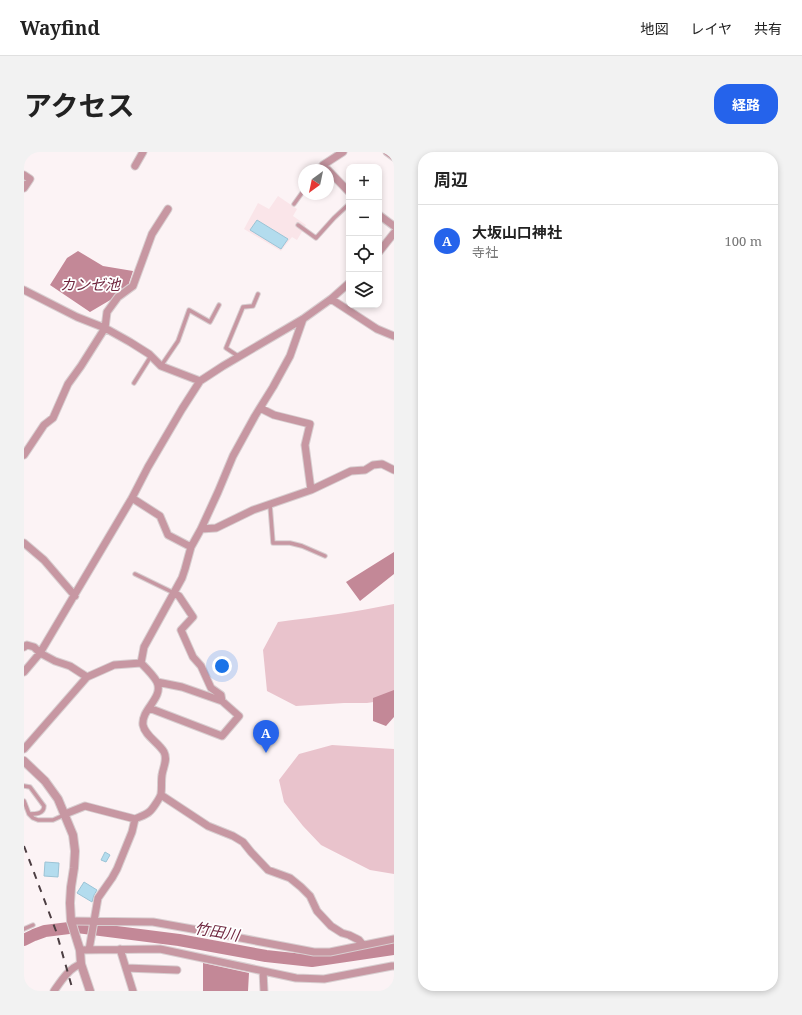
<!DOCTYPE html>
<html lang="ja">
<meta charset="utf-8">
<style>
:root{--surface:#fff;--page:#f2f2f2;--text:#222;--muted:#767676;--line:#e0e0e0;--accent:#2563eb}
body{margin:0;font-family:"Noto Serif","Noto Sans JP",serif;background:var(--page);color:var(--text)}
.controls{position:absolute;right:12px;top:12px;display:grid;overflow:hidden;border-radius:8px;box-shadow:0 2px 6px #0003}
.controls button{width:36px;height:36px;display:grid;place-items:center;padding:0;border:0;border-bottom:1px solid var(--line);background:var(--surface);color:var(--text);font:20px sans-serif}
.compass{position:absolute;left:274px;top:12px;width:36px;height:36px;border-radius:50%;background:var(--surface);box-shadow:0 2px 6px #0003;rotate:213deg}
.you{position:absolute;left:198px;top:514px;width:14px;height:14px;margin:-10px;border:3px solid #fff;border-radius:50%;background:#1a73e8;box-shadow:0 0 0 6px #1a73e833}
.badge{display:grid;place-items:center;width:26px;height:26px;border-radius:50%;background:var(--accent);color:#fff;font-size:13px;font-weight:700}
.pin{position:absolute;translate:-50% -33px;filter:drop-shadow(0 1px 2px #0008)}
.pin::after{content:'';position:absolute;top:21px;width:14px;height:12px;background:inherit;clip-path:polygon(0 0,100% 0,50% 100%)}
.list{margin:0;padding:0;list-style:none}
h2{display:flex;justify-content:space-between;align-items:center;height:52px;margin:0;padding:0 16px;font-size:17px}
h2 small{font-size:13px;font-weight:400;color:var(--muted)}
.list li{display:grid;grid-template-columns:26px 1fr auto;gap:12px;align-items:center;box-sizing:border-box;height:72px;padding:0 16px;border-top:1px solid var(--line)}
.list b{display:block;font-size:15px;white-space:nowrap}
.list p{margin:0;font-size:13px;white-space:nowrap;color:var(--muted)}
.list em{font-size:13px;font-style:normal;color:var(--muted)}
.icon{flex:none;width:22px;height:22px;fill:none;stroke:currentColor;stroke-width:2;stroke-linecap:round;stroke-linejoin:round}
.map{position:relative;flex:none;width:370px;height:839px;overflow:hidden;border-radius:16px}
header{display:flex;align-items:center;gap:24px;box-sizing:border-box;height:56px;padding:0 20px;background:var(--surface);border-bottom:1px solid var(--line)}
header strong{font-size:19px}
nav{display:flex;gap:22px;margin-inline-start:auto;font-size:14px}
.intro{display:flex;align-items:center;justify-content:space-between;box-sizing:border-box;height:96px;padding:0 24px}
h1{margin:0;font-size:28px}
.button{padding:10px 18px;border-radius:16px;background:var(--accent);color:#fff;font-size:14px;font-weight:700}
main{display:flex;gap:24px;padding:0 24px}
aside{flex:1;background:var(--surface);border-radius:16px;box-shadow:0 2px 6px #0003}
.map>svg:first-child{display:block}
</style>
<header>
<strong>Wayfind</strong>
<nav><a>地図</a><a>レイヤ</a><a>共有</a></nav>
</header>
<div class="intro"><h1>アクセス</h1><a class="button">経路</a></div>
<main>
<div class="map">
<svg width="370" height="839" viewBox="0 0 370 839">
<rect width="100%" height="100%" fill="#fcf3f5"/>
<!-- built -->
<path fill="#fae5e9" d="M254,44l19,13 -4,7 13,9 -9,15 -5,-3 -11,14 -37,-22 14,-26 11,6z"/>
<!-- green -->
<path fill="#e9c3cc" d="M370,452v95l-27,4h-23l-48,3 -29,-15 -4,-41 15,-28c39,-5 78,-10 116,-18z
M308,593l62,4v125l-24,-4 -49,-25 -18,-19 -19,-24 -5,-22 20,-26z"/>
<!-- water -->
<path fill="#c38897" d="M54,99l25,15 30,5 -5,15 -16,13 -22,13 -40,-27 17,-27z
M370,400v22l-34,27 -14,-19z
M370,538v27l-8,9 -13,-5v-23z
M179,811l46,10 -1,18h-45z"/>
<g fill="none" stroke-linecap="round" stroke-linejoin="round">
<!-- river -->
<path stroke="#c38897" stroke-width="12" d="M0,788l10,-5 11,-4 32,-4 102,13 87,16 46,5 82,-12"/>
</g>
<!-- building -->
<path fill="#b3dcee" stroke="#9bc3d5" d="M233,68l31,19 -7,10 -31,-19z
M81,700l5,3 -4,7 -5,-2z
M21,710l14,1 -1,14 -14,-1z
M60,730l13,8 -3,5 -2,7 -15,-9z"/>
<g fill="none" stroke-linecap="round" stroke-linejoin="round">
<defs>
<path id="service" d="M270,52l10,-14
M274,73l18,13 18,-20 15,-14
M214,204l-12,-8 17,-41 10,-1 5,-12
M137,214l17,-25 11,-31 21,12 9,-17
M110,231l17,-27
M246,353l3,38h17l12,3 23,10
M111,422l39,19
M0,634l6,1 14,19c0,8 -8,8 -15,8
M0,649l5,13 4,4 5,2h15l11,-5
M0,777l9,-4"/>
<path id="minor" d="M363,0l7,5
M111,14l8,-14
M296,18l3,-5 20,-13
M304,18l21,22
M0,23l6,4 -6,9
M355,63l15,11
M355,100l15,-19
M0,138l53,27 28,11 25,14 19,12 12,12 39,15
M307,147l46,30 17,7
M0,303l20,-30 9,-7 15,-34 13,-18 24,-38 2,-16 11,-15 15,-11 19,-52 16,-25
M287,338l40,-19 14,-1 8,-5 9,-1 12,6
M108,346l28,18 8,19 23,12 -6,22 -3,9 -38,69 -3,16
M177,377l15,-1 37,-18 58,-20 -6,-45 5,-21 -36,-9 -14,-7
M0,391l20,17 31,36
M167,395l10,-18 17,-37 15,-36 22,-40 18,-29 17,-31 13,-37
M150,441l5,3 14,21 -12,13 12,27 8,9 10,22 10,7 1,6
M0,495l3,-2 7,2 6,6 15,8 15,5 17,11
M0,520l16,-19 92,-155 16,-31 34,-58 18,-28 23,-15 80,-47 28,-20 18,-16
M125,556l73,28 17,-20 -17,-15 -40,-14 -25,-5
M0,597l63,-72 27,-12 27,-2c5,5 13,13 16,19 7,16 -16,27 -14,43 2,11 15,17 21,27 4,8 -1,15 -2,23 -1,6 0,13 -1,19 -1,4 -9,16 -12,18 -3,3 -10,5 -14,7l-50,-13 -20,8
M137,643l47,31 25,10 10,6 8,10 17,18 22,8 11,9 9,9 7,15 14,15 11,7 7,2 10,5 4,5
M47,769l82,1 56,10 105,20h16l64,-13
M96,797l13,42
M56,798l80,-1 136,29 28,1 68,-13h2
M65,798l9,-52 14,-20 5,-9 15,-37 3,-13
M102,816l51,2
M239,819l1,20
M30,839c7,-10 15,-23 27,-27"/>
<path id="tertiary" d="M0,609l21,20 13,18 15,36 2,16 -1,17 -3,19 -1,16 1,18 9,29 1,14 9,27"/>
</defs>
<!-- service casing -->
<use href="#service" stroke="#d8ced0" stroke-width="5.5"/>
<!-- minor casing -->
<use href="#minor" stroke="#d8ced0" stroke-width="9"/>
<!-- tertiary casing -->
<use href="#tertiary" stroke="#d8ced0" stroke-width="10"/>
<!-- service -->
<use href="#service" stroke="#c797a2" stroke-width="3.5"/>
<!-- minor -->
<use href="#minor" stroke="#c797a2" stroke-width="7"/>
<!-- tertiary -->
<use href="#tertiary" stroke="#c797a2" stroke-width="8"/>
<!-- rail -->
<path stroke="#4c3e42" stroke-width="2" stroke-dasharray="7 7" stroke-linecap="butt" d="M0,694l32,85 17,60"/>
</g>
<g text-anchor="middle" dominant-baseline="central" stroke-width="3.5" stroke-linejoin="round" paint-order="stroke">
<!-- water labels -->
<g font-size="15" font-style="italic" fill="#702840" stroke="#fff">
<text x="66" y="132">カンゼ池</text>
<text transform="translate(193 779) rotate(10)">竹田川</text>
</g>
</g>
</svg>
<div class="controls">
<button>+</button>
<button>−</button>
<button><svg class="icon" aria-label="locate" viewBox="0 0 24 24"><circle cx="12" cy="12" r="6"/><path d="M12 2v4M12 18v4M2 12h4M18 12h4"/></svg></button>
<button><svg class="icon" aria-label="layers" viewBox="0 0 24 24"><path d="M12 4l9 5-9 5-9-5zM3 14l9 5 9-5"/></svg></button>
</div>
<svg class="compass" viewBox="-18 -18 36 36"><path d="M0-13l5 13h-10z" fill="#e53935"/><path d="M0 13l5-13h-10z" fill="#767676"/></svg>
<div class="you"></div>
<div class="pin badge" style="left:242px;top:601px">A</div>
</div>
<aside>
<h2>周辺<small></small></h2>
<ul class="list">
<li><span class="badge">A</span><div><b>大坂山口神社</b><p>寺社</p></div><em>100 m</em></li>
</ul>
</aside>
</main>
